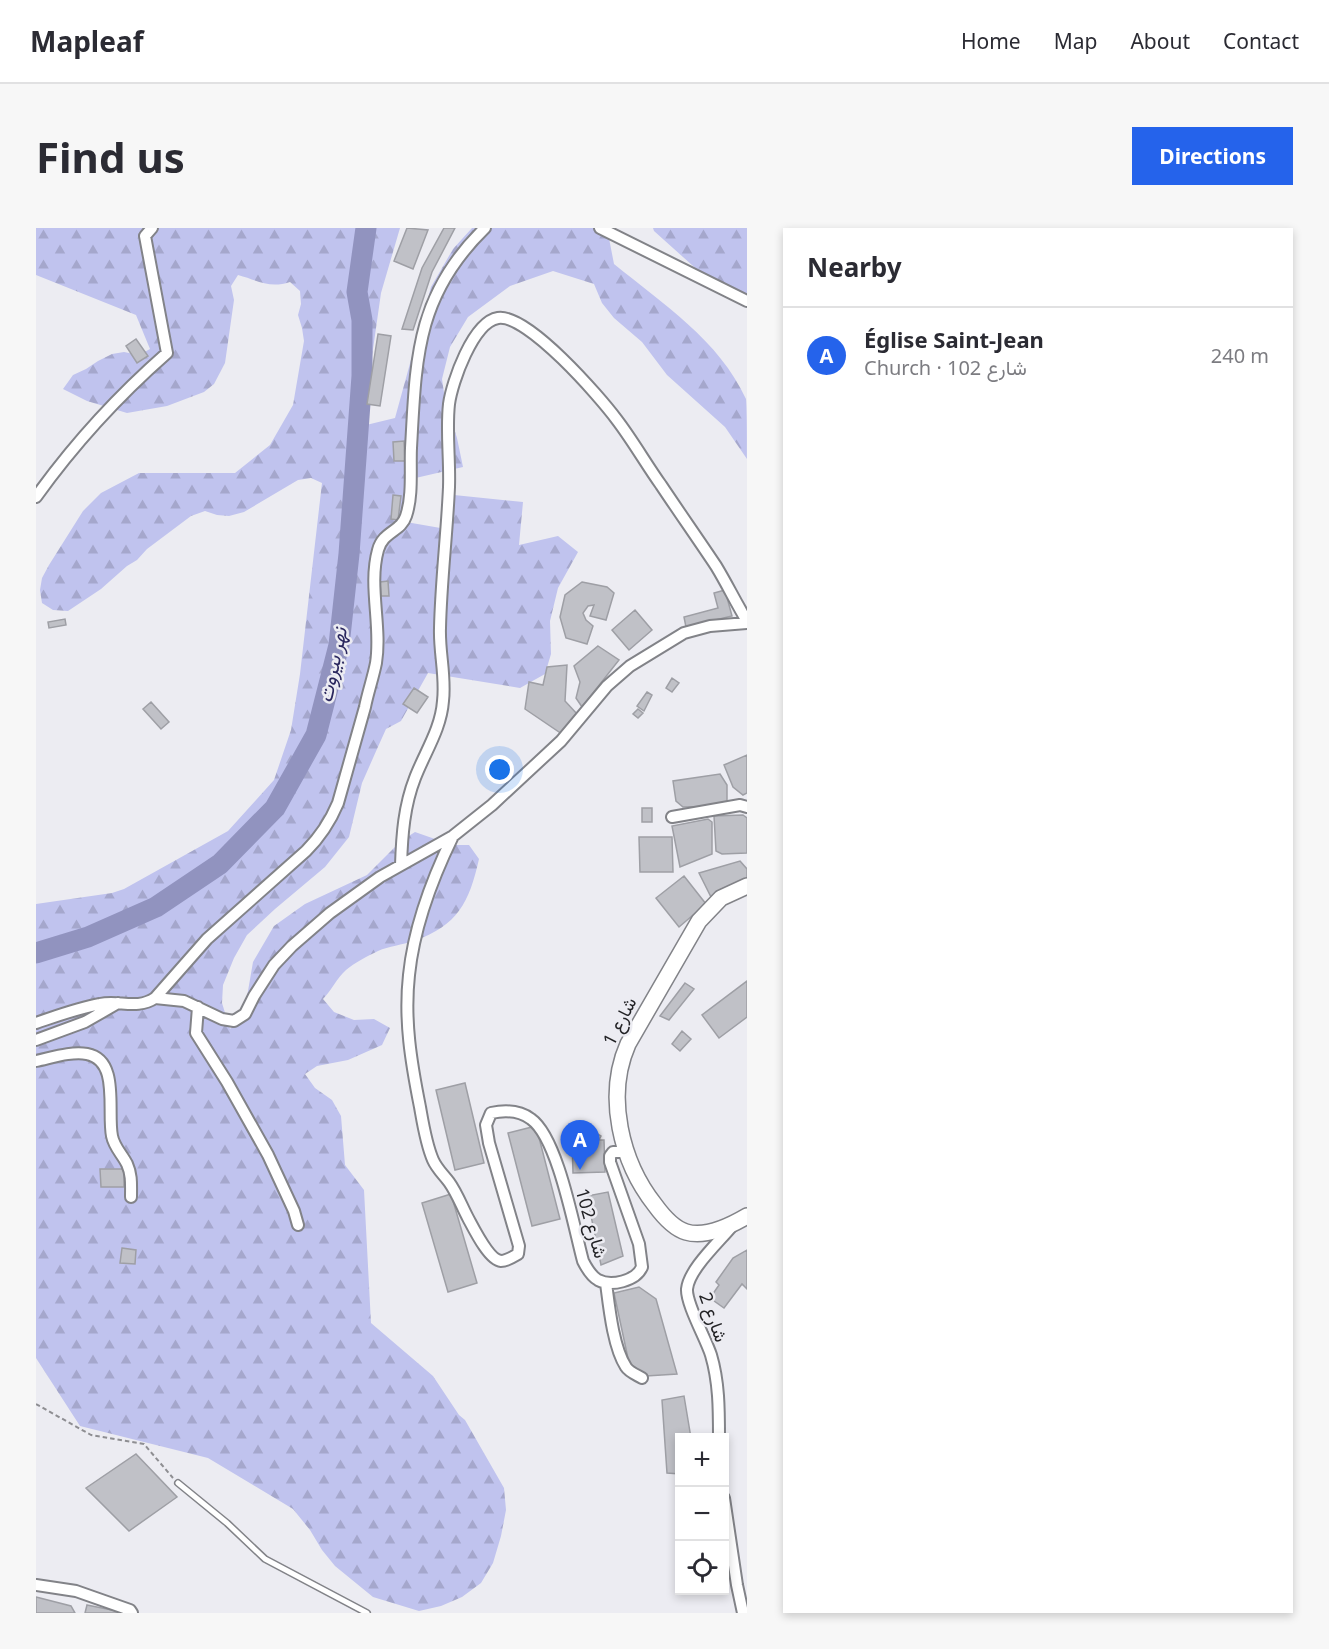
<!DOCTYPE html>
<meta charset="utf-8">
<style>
:root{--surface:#fff;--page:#f7f7f7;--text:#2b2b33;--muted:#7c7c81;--line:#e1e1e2;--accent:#2563eb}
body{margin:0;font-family:"Noto Sans",Vazirmatn,sans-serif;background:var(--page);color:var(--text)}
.controls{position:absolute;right:18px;bottom:18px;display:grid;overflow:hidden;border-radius:0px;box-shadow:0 3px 9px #0003}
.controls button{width:54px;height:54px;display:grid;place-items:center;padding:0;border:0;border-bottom:2px solid var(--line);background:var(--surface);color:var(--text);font:30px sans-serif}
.you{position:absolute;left:464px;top:542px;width:21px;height:21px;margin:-15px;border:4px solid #fff;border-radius:50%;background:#1a73e8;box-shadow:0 0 0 9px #1a73e833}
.badge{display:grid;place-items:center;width:39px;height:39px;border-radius:50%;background:var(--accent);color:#fff;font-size:20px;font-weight:700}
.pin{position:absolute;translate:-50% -50px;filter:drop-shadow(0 2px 3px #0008)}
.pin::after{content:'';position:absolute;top:32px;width:21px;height:18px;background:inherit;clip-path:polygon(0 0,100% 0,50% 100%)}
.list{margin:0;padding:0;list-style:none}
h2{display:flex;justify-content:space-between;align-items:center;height:78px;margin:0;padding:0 24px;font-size:26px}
h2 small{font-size:20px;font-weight:400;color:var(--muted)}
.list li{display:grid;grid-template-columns:39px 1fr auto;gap:18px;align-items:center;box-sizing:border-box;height:96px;padding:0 24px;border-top:2px solid var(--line)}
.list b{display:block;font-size:22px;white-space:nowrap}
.list p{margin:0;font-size:20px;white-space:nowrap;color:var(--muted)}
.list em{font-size:20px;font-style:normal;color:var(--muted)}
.icon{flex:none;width:33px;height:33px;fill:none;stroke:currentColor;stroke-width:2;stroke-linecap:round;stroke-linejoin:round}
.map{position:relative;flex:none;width:711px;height:1385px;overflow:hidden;border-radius:0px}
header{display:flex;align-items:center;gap:36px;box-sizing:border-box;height:84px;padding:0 30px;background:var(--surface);border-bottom:2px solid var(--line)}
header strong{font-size:28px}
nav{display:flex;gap:33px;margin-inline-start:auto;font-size:21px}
.intro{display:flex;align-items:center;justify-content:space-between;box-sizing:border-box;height:144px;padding:0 36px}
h1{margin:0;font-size:42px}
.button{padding:15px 27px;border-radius:0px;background:var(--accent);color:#fff;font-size:21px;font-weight:700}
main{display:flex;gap:36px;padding:0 36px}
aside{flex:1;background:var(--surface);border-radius:0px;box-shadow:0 3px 9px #0003}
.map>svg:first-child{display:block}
</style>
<header>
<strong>Mapleaf</strong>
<nav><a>Home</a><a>Map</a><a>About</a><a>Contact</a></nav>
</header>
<div class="intro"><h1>Find us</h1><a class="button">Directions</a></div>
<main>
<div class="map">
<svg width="711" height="1385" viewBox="0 0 711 1385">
<defs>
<pattern id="forest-firs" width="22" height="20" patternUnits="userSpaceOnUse" patternTransform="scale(1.5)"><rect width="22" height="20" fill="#c0c3ee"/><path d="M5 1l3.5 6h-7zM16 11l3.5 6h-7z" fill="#a5a7cc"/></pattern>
</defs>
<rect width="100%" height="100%" fill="#ececf2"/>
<!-- forest -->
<path fill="url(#forest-firs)" d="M0,0h364l-19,65 -19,133 33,-8 36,-131 22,-38 19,-21h135l7,36c49,40 105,76 132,135 1,9 1,48 1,60l-22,-32 -58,-52 -25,-33 -28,-24 -12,-15 -8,-19 -41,-13 -43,15 -42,31 -18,30 -8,32 3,21 12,38 6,29 -56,13 -1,42 46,8 2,-35 69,7 -4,43 39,-9 20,16 -20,36 -8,33 1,33 -6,20 -25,14 -92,-15 -27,48 -15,8 -9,20 -15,34 -13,54 -24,30 -50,42 -28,26 -13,23 -11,27 -1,18 8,26 14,-15 9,-52 21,-36 31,-22 62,-29 34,-34 14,-9 37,13h17l10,14c-10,44 -21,66 -65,82 -12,4 -25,5 -36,10 -10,5 -24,12 -32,19 -9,8 -15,21 -23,29l11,13 20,8 20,-1 16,9 -8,17 -34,15 -31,6 -12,8 10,14 17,12 9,16 4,49 19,25 7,133 62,53 26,39 6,5 39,68 2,22 -5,26 -8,27 -12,20 -19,14 -21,9 -22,5 -46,-14 -38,-31 -13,-16 -12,-20 -17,-21 -85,-51 -128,-32 -44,-68v-454l76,-11 12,-4 104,-58 46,-51 17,-50 9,-56 22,-191 -11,-5 -13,2 -54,32 -15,4 -12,-1 -12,-4 -14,5 -44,33 -10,11 -10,6 -26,23 -33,22 -15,-1 -11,-7 -2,-13 2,-12 7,-13 34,-54 18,-18 38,-20h96l35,-28 23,-40 11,-64 -2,-13 -4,-13 3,-11 -1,-13 -10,-9c-21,7 -33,-2 -52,-7l-7,11 3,14 -9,63 -11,21 -10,8 -37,14 -40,7 -40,-12 -24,-12 10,-14 13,-6 12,-8 14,-7 12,-2 15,3 11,-6 -14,-34 -100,-40z
M617,0h94v67l-35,-12 -58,-52z"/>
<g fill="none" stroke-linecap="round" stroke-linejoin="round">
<!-- river -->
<path stroke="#9193bf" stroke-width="21" d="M0,725l52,-16 68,-30 64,-43 55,-56 41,-73 23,-90 10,-91 13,-178v-56l-5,-28 9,-64"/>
</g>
<!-- building -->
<path fill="#c0c1c7" stroke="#9e9fa5" stroke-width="1.5" d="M371,0l21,2 -15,39 -19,-8z
M408,0h11l-23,44 -19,58 -11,-1 20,-61z
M342,106l13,2 -11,70 -13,-2z
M100,111l12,17 -11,7 -11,-17z
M368,213l1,20h-11l-1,-19z
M357,267l8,1 -3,24 -7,-1z
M352,353l1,15h-8l-1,-14z
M546,354l25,5 7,6 -8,27 -16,-4 4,-11 -6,1 -5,7 3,7 7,6 -6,18 -21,-6 -6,-21 5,-22z
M689,362l7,26 -46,11 -2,-10 34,-9 -4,-15z
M599,382l17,20 -23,20 -17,-20z
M29,391l1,6 -17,3 -1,-6z
M562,418l21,14 -37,47 -6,-9 4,-16 -6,-16z
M531,437l-2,36 13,14 -16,19 -37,-25 4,-27 14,3 4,-18z
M636,450l7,5 -7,9 -6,-4z
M378,460l14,9 -11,16 -14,-9z
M611,464l5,3 -8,16 -7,-5z
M115,474l18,20 -8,7 -18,-20z
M602,481l5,4 -5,5 -5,-4z
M711,527v38l-4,2 -10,-8 -9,-22z
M684,546l7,11v21l-44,1 -7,-6 -3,-20z
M606,580h10v14h-10z
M707,587l4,3v35l-25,1 -6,-3 -2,-35z
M672,591l4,3v32l-32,13 -8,-41z
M603,609h33l1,35h-33z
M704,633l7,8v14l-35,16 -13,-26z
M648,648l22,28 -27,23 -23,-29z
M711,753v36l-28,21 -17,-23z
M649,755l9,6 -25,31 -9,-4z
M646,803l9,8 -11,12 -8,-7z
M429,855l19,80 -29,7 -19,-80z
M500,898l24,93 -28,7 -24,-93z
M560,905l5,3 -2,4h5l1,32 -32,1 -1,-34 12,-1 7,4z
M64,941h24v18h-23z
M572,964l15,64 -22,9 -14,-69z
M415,966l26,89 -29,9 -26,-89z
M86,1020l14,2 -1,14 -15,-1z
M711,1022v39l-5,-5 -18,24 -14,-10 9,-13 -3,-3 17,-24z
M603,1059l17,12 21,75 -31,2 -17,-13 -15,-70z
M648,1168l7,42h-11v36l-13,-1 -5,-73z
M100,1226l41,43 -48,34 -43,-43z
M0,1369l35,9 4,7h-39z
M51,1377l35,7v1h-37z"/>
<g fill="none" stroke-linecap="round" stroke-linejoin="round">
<defs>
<path id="lane" d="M142,1255l49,40 38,36 102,54"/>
<path id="street" d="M564,0l147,73
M0,269c38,-53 82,-101 131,-144l-22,-117 7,-8
M636,589l68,-12 7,2
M417,608c-21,43 -39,90 -44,139 -5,45 2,87 11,132 3,17 6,37 13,53 4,9 10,14 16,22 8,11 13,25 19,36 6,11 21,42 33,43 6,0 12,-4 17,-7l1,-8 -30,-103 -3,-18 5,-12c14,-3 28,-3 40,6 27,19 43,109 52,142 4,8 8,15 15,19 13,7 38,1 44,-13l-3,-23 -29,-82v-6l3,-4h13
M365,637c1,-30 3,-59 14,-87 10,-26 26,-49 28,-77 3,-25 -4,-49 -3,-73 1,-47 7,-94 9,-141 1,-28 -3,-56 0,-83 3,-22 24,-82 49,-86 29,-5 102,79 119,102 16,21 29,44 44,65 18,27 37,54 55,81 11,18 20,37 31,55
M119,770l29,3 38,18 12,2 11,-7 9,-18 20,-31 18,-19 38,-33 50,-36 73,-41 39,-31 69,-64 46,-55 23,-20 54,-33 26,-7 37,-3
M162,779l-2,26 31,49 41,73 26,56 4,14
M0,795c21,-7 42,-15 64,-19 19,-4 37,6 55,-6l52,-59 99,-88c15,-15 24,-29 32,-48 9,-32 18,-64 27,-96 3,-15 8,-29 11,-44 6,-37 -8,-77 2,-113 5,-19 23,-18 28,-34 7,-21 4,-46 5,-68 5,-90 5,-153 74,-220
M0,812l49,-18 33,-19
M0,833c15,-3 35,-10 51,-7 33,6 20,57 25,82 2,11 10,18 15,28 5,11 4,21 4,33
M570,1055c3,23 7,64 20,84 3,5 11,8 16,11
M683,1210c0,-29 0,-56 -8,-83 -5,-16 -25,-51 -24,-66 2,-20 32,-47 45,-63
M688,1270l13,87 6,28
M0,1357l40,6 54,19 2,3"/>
<path id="secondary" d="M711,658l-26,12 -22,23 -71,123c-23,52 -7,118 27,161 8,11 18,23 31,27 20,6 44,-6 61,-16"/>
</defs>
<!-- lane casing -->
<use href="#lane" stroke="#828388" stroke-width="8"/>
<!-- street casing -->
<use href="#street" stroke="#828388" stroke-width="14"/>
<!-- secondary casing -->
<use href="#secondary" stroke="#828388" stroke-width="18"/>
<!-- path -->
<path stroke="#8e8e92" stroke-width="2" stroke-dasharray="4.5 3" stroke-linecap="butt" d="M0,1176l55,31 53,9 29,34"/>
<!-- lane -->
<use href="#lane" stroke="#fff" stroke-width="5"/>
<!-- street -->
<use href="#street" stroke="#fff" stroke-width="10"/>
<!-- secondary -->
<use href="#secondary" stroke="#fff" stroke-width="15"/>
</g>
<g text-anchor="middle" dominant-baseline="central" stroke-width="5" stroke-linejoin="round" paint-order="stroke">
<!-- street labels -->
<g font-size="18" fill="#222225" stroke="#ececf2">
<text transform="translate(583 793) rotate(-63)">شارع 1</text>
<text transform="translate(556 995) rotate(74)">شارع 102</text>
<text transform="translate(678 1089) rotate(70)">شارع 2</text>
</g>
<!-- water labels -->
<g font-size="20" font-style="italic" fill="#2a275e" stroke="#ececf2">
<text transform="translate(296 437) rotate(-78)">نهر بيروت</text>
</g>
</g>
</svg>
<div class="controls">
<button>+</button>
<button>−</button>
<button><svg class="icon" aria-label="locate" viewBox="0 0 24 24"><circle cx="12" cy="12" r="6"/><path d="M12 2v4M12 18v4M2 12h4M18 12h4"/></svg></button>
</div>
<div class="you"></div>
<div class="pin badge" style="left:544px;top:942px">A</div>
</div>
<aside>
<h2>Nearby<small></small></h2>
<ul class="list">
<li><span class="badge">A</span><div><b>Église Saint-Jean</b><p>Church · شارع 102</p></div><em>240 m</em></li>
</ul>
</aside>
</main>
